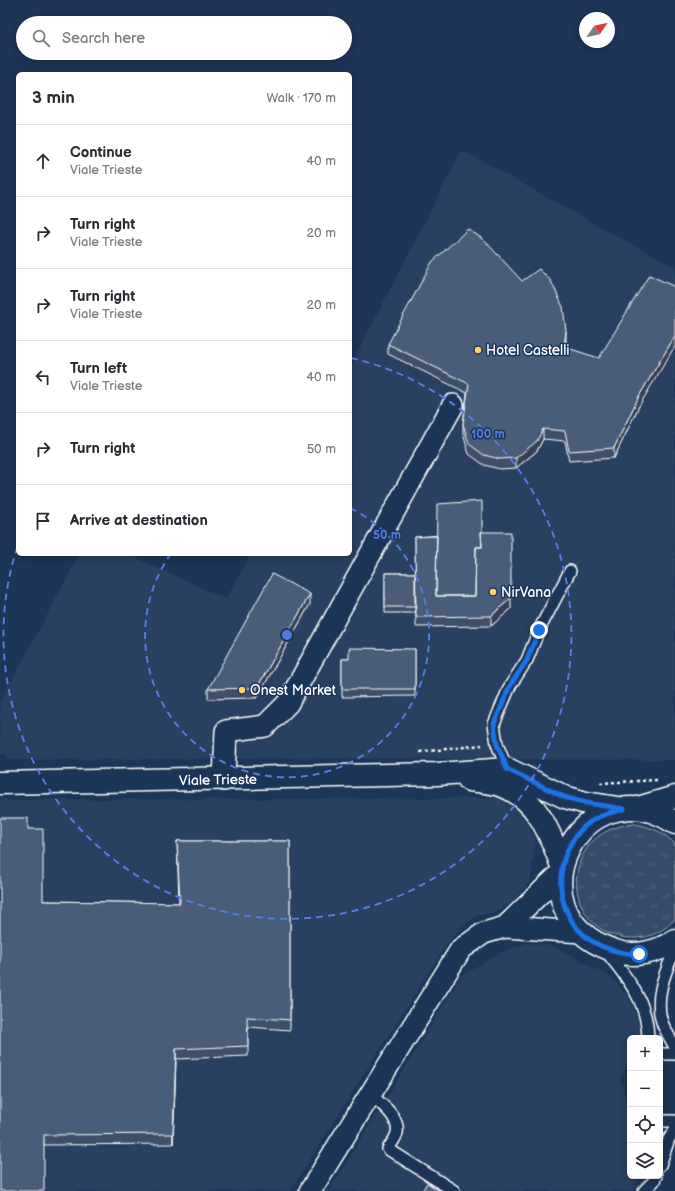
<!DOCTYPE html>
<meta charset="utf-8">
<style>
:root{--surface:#fff;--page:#f7f7f7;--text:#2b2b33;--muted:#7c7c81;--line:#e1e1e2}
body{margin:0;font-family:"Balsamiq Sans",sans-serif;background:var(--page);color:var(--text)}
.controls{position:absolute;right:12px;bottom:12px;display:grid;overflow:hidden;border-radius:6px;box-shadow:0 2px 10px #0003}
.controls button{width:36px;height:36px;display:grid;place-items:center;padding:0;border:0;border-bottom:1px solid var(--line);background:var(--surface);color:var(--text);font:20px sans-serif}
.compass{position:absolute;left:579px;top:12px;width:36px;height:36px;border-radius:50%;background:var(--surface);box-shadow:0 2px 10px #0003;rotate:56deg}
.stop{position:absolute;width:12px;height:12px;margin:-9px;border:3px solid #1a73e8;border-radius:50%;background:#fff}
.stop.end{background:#1a73e8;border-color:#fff;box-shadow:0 1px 4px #0008}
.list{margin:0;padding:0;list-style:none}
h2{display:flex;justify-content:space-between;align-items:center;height:52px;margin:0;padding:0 16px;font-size:17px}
h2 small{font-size:13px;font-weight:400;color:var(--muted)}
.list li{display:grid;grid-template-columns:26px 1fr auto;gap:12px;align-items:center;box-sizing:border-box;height:72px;padding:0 16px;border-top:1px solid var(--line)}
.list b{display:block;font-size:15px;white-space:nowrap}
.list p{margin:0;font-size:13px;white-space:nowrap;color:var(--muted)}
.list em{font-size:13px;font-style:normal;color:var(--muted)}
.icon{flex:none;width:22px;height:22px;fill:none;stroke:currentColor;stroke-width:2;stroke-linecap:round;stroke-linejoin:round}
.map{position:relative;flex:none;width:675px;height:1191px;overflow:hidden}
.search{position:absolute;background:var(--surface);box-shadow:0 2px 10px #0003;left:16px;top:16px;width:336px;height:44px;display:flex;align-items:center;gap:10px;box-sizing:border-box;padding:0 14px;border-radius:22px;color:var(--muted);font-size:15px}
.panel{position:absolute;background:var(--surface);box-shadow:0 2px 10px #0003;left:16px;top:72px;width:336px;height:484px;border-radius:6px}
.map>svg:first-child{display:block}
</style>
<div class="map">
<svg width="675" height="1191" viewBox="0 0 675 1191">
<defs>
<pattern id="grass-tufts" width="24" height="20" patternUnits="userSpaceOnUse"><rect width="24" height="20" fill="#364b69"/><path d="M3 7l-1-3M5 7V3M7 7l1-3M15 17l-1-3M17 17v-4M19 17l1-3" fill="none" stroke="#546680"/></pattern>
</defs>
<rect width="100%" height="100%" fill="#1d3557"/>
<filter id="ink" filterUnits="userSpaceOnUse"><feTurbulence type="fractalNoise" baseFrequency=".025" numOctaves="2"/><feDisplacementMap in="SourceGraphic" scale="8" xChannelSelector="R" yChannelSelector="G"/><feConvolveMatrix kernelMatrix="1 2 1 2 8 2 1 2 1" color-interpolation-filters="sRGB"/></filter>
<g filter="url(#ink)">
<!-- built -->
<path fill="#2a4161" d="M462,150l140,78 73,39v493l-389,-2 -276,2 -4,-6h-6v-52l80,-148h48l98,45 25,-45h99v-187z
M502,798l16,9 11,14 7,21 -6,39 -15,19 -15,10 -23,6 -16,11 -13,15 -158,249h-290v-391z
M527,943l27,3 58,32 17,19 12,28v13h-11v20l-9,20 6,27 3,5v66h11l-9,15h-303l133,-216 41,-24z"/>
<!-- grass -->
<path fill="url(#grass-tufts)" stroke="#9aa5b4" d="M635,824c16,3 29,8 40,20v75c-10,11 -24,19 -40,19 -76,1 -80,-110 0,-114z"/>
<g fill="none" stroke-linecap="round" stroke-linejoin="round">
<defs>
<path id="lane" d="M507,769l-10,-25 -3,-20 16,-38 17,-26 12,-30 31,-59
M675,949c-10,24 -22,50 -12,76 4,8 8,15 12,22
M605,950c23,29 42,50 43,88
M660,1054h15
M371,1095c10,9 29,22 26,38 -1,5 -6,11 -9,16l66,42
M660,1121h15
M660,1165l9,-26 6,-9
M644,1191l10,-10 2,-5"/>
<path id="street" d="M224,780l2,-49 39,-5 23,-23 165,-298
M505,927l55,-53
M310,1191l151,-242 23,-16 21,-6 77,5"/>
<path id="secondary" d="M469,780c9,1 19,2 28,4 40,12 52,47 65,82
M0,783l437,-9 70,-5 58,28 21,6 38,6
M638,808l37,-11
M675,823c-92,-62 -170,88 -63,127 20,8 46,3 63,-10"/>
</defs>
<!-- lane casing -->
<use href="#lane" stroke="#fff" stroke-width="14"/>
<!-- street casing -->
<use href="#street" stroke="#fff" stroke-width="24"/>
<!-- secondary casing -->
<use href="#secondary" stroke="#fff" stroke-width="25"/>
<!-- path -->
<path stroke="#fff" stroke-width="2.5" stroke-dasharray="3 3" stroke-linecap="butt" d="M420,752l62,-7
M600,783l57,-3"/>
<!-- lane -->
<use href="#lane" stroke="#1d3557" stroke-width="11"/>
<!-- street -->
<use href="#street" stroke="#1d3557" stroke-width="21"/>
<!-- secondary -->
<use href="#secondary" stroke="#1d3557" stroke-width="22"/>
</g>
<!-- wall -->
<path fill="#405068" stroke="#fff" d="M566,341l-1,7 74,58 -25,52 -45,3 -4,-20 -22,-2 -6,12 -21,17 -16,1 -16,-4 -15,-11 -6,-20v-10l4,-31 -79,-39v-10z
M482,532l29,77 -20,17 -75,1 -1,-90z
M385,573h30v40h-30z
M310,604l-53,94 -49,1v-10z
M415,649v47l-73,1v-38h7z
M28,829l15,72 136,2 -2,-62h113v189l-42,-3v29l-72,3 -3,85 -129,1z"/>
<!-- shaded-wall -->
<path fill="#344155" stroke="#fff" d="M566,331v10l-2,16v-10z
M675,336v10l-36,60 -25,52v-10l25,-52z
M543,429v10l-6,12 -21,17v-10z
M310,594v10l-53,94v-10z
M511,598v11l-20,17v-10z
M176,1049v10l-3,85v-10z"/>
<!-- building -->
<path fill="#4a5d79" stroke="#fff" d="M468,229l16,11 38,41 17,-12 12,12 12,26 3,24 -2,16 35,11 50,-83 26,12v49l-36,60 -25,52 -45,3 -4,-20 -22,-2 -6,12 -21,17 -16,1 -16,-4 -15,-11 -6,-20 6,-40 -81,-40 44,-82z
M482,501v31h-1l1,15h-6l-1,49h-39l1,-92z
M481,532h30v66l-20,18 -75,1 -1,-80 22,-1 -1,60h39l1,-49h6z
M385,573h30v34h-30z
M272,574l38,20 -53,94 -49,1z
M349,648l66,1v40h-73v-30h7z
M0,818h28v11h15v72l137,2 -3,-62h113v179l-43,-3 1,29 -72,3 -3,85 -129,1v56h-44z
M427,1183l13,8h-18z"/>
</g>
<g fill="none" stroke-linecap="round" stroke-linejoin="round" filter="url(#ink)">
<!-- route -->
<path stroke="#1a73e8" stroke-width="5" d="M539,630l-12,30 -17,26 -16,38 3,20 10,25 57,28 22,6 38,6c-12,3 -24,6 -34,13 -38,28 -40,90 0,118 16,10 31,14 49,14"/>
</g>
<!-- distance rings -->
<g fill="none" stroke="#567ae2" stroke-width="2" stroke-dasharray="7 5">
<path d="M350 508A142 142 0 1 1 170 555"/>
<path d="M351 358A284 284 0 1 1 18 545"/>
</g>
<!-- markers -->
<g fill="#ffd166" stroke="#1d3557" stroke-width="1.5">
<circle cx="478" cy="350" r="4"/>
<circle cx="493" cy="592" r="4"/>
<circle cx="242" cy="690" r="4"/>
</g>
<g text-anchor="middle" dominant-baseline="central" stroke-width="3" stroke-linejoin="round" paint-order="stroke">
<!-- poi labels -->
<g font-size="14" fill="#fff" stroke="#1d3557" text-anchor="start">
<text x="486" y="350">Hotel Castelli</text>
<text x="501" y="592">NirVana</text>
<text x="250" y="690">Onest Market</text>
</g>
<!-- street labels -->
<g font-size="14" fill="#fff" stroke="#1d3557">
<text transform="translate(218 780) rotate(-1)">Viale Trieste</text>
</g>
</g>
<circle cx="287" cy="635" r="6" fill="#567ae2" stroke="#1d3557" stroke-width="2"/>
<g font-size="12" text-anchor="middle" font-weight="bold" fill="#567ae2" stroke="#1d3557" stroke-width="3" stroke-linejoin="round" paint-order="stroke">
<text x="488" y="438">100 m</text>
<text x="387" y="539">50 m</text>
</g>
</svg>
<div class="controls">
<button>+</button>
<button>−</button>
<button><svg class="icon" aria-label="locate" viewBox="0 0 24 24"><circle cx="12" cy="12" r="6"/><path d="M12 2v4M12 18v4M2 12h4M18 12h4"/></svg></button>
<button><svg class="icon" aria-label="layers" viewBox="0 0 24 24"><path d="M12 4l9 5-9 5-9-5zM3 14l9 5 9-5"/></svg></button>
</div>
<svg class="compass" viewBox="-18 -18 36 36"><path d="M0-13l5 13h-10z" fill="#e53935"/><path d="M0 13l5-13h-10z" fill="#7c7c81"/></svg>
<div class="stop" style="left:639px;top:954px"></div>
<div class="stop end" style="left:539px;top:630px"></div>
<div class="search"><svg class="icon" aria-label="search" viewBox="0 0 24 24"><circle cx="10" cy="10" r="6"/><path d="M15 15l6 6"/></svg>Search here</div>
<section class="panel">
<h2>3 min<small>Walk · 170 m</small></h2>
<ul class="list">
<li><svg class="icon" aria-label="ahead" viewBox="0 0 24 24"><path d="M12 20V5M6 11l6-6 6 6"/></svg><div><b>Continue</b><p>Viale Trieste</p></div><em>40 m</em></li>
<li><svg class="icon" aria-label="right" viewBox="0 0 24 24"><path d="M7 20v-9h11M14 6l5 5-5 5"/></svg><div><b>Turn right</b><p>Viale Trieste</p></div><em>20 m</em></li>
<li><svg class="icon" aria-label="right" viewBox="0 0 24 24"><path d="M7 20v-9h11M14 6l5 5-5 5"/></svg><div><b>Turn right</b><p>Viale Trieste</p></div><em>20 m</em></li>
<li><svg class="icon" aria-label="left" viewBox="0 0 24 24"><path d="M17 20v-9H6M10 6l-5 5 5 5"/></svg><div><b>Turn left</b><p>Viale Trieste</p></div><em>40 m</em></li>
<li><svg class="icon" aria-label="right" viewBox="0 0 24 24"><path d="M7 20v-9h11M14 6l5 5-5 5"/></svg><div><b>Turn right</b></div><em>50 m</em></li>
<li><svg class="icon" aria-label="arrive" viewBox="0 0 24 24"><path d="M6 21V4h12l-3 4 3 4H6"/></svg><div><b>Arrive at destination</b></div></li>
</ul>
</section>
</div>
